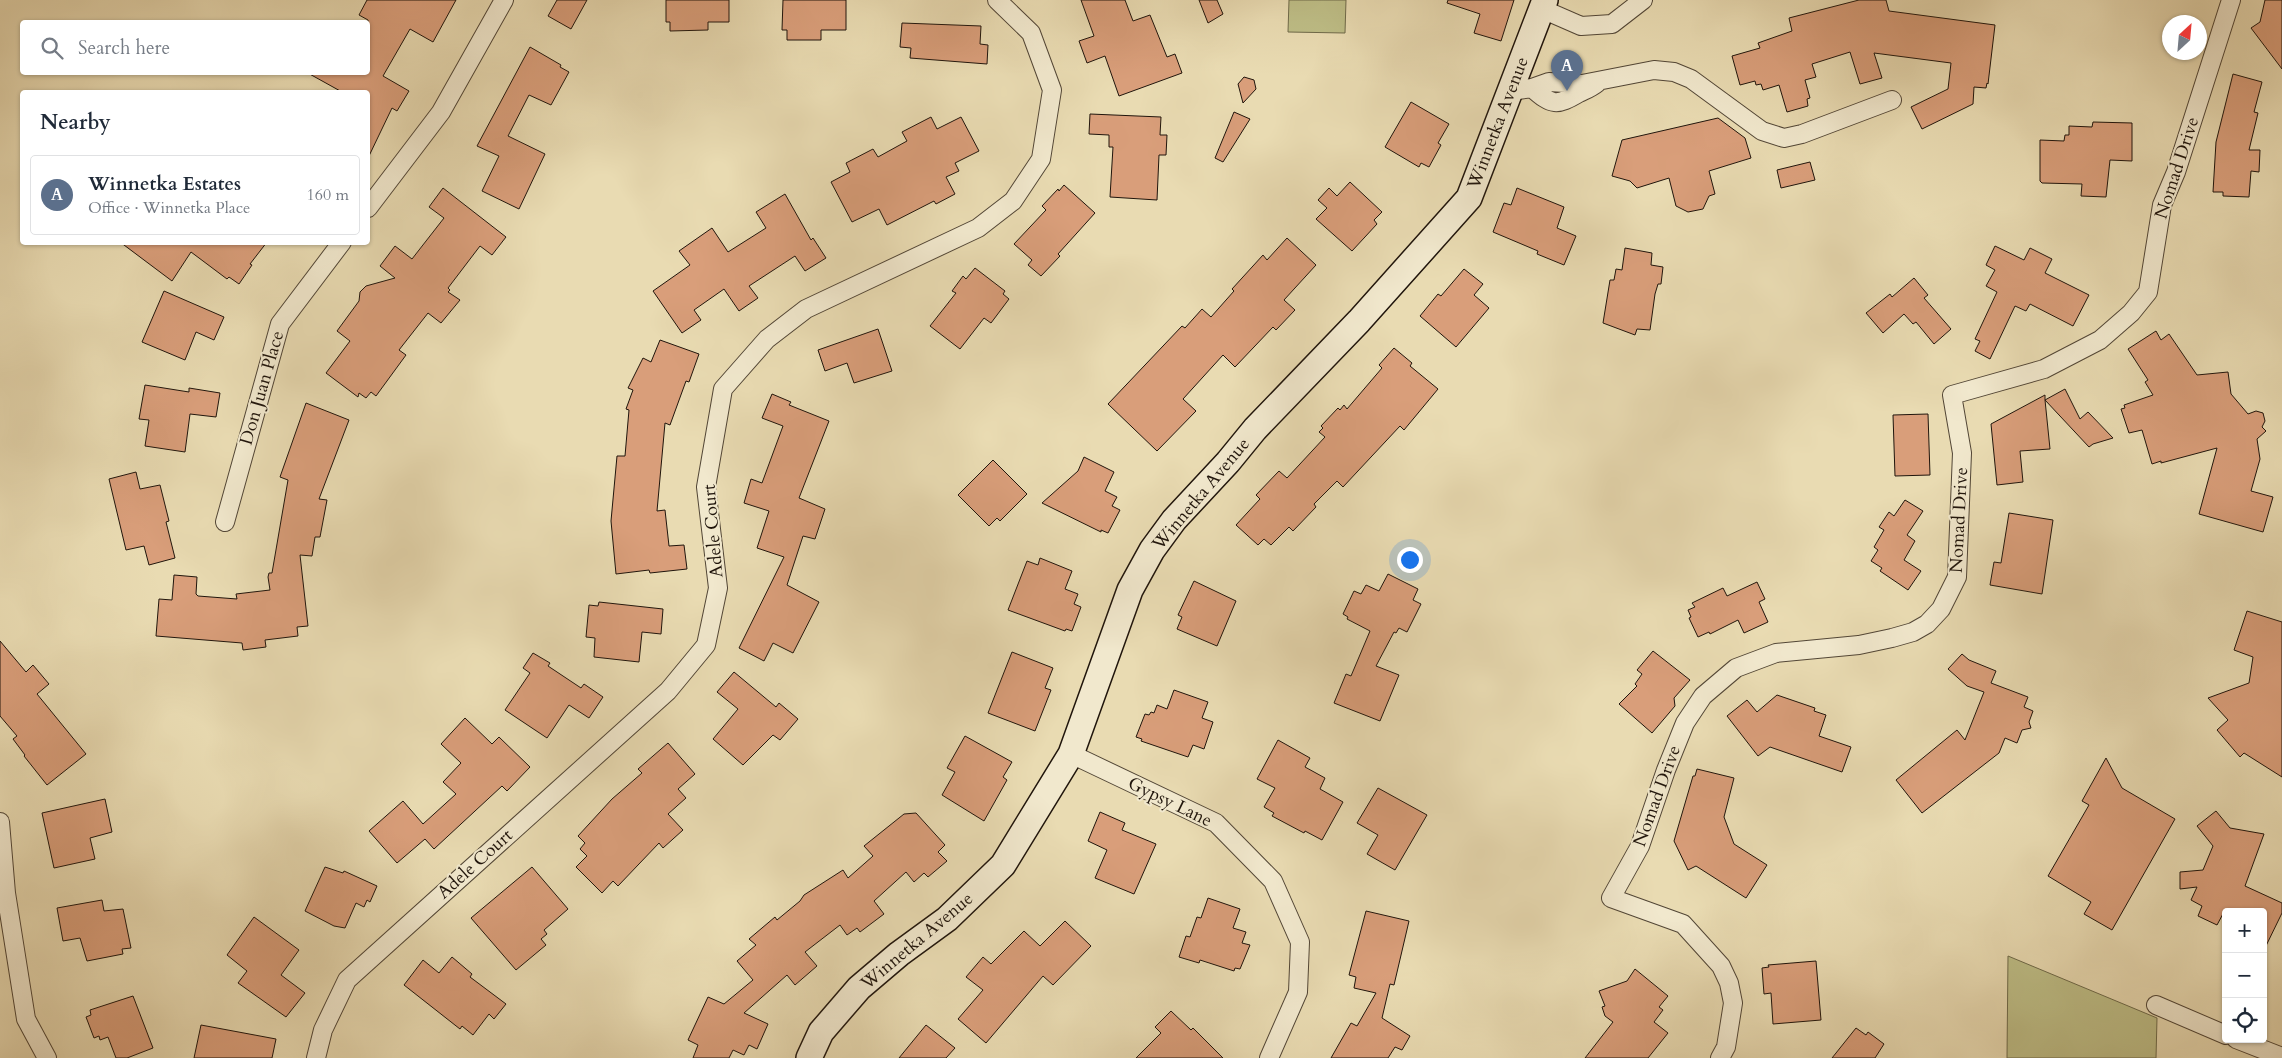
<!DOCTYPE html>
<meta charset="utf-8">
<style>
:root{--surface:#fff;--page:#f2f2f3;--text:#1f2937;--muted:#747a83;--line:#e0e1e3;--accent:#b45309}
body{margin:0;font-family:Cardo,serif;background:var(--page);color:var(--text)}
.controls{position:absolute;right:15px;bottom:15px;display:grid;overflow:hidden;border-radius:5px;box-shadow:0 1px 4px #0004}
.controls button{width:45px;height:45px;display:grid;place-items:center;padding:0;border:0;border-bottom:1px solid var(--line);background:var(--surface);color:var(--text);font:25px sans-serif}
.compass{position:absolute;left:2162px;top:15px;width:45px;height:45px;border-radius:50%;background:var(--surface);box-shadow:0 1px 4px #0004;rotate:26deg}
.you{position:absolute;left:1409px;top:559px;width:18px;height:18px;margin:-12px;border:4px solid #fff;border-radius:50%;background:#1a73e8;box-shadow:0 0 0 8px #1a73e833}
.badge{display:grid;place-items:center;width:32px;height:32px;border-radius:50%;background:var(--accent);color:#fff;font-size:16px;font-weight:700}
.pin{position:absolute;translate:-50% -41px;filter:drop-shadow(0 1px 2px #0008)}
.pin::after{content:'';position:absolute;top:26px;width:18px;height:15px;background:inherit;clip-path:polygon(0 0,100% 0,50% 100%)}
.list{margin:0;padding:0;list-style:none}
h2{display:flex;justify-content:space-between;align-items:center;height:65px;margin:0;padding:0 20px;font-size:21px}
h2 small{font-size:16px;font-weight:400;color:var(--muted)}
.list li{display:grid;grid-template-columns:32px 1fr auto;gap:15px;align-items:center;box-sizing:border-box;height:80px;margin:0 10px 10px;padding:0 10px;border:1px solid var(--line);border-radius:5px}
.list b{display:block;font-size:19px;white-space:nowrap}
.list p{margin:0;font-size:16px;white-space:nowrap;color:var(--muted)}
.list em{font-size:16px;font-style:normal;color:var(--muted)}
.icon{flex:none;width:28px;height:28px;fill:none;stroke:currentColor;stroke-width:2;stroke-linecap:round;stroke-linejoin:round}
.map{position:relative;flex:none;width:2282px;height:1058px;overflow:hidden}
.search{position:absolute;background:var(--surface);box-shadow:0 1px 4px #0004;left:20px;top:20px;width:350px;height:55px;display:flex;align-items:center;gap:12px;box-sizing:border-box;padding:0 18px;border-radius:5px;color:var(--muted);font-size:19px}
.panel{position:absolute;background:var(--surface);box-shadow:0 1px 4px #0004;left:20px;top:90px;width:350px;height:155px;border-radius:5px}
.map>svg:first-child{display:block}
</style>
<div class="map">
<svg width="2282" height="1058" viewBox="0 0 2282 1058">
<rect width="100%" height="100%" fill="#e9dbb2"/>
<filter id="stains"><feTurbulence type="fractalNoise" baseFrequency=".004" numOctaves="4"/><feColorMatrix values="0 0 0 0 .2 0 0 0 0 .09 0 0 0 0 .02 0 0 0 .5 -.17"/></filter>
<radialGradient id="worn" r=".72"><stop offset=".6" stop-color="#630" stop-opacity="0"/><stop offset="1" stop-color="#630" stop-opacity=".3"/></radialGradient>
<!-- green -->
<path fill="#bebe87" stroke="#6f6a4a" d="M1289,0h57l-1,33 -57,-1z
M2008,956l149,62 -1,40h-149z"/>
<!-- building -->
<path fill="#d99e7a" stroke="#20150c" d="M367,0h89l-23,42 -23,-13 -27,47 26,15 -12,20 -5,-3 -24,50v-66h-26l-36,-20h62v-52l-9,-5z
M557,0h30l-16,29 -23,-13z
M666,0h63v22h-21v8l-38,1v-9h-4z
M783,0h63v30h-25v10h-34v-10h-5z
M1081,0h44l8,21 17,-6 17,42 8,-3 7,19 -63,23 -14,-40 -18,7 -8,-22 15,-5z
M1199,0h18l6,14 -15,9z
M1448,0h66l-13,41 -27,-8 6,-19 -33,-11z
M1859,0h27l3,11 106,14 -7,59 -1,-1 -1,5 -12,-1 -1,17 -51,25 -11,-22 37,-18 3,-26 -77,-10 8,25 -22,6 -10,-32 -38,12 4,13 -11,3 5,18 -3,1 1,7 -21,6 -8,-27 -16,5 -2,-6 -5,1 -1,-4 -15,4 -8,-29 28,-8 -2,-5 34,-12 -3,-13z
M2265,0h17v69l-31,-41 9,-6z
M902,23l79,3 -1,18 8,1 -1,19 -77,-6 1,-10 -11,-1z
M530,47l31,18 -1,2 9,5 -18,33 -22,-10 -21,41 37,18 -26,55 -37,-18 17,-35 -22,-10z
M2233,74l29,8 -8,30 4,1 -9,37h11l-1,22 -8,-1 -2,26 -26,-1v-4h-10l3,-50z
M1244,77l10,3 2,9 -13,14 -5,-19z
M1411,102l38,22 -11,19 3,2 -12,22 -8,-4 -2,4 -34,-20z
M1234,112l16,7 -27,43 -8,-4z
M1090,114l71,3 -1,18h7l-1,20h-7l-2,45 -47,-3 3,-50h-4v-12l-20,-1z
M931,117l6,12 24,-12 18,34 -24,12 4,8 -13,6 9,17 -19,10 -2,-3 -47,24 -8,-16 -27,13 -21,-40 19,-10 -4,-9 27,-14 5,8 29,-16 -5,-9z
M1718,118l27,20 6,20 -42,13 6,23 -6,2 -6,13 -15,3 -12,-6 -7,-28 -32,10 -7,-7 -18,-5 10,-36z
M2093,122l39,1v38l-22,-1 -4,37 -25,-1 1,-12 -40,-1 -2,-2v-41l24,1 1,-6h4v-9l23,1z
M1810,162l5,18 -34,8 -4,-18z
M1350,182l32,30 -8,8 3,4 -25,27 -36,-32 11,-11 -9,-8 11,-12 8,8z
M1064,185l31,28 -37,41 2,2 -19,20 -13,-11 4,-5 -18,-16 32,-34 -4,-4 16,-17 1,2z
M443,188l63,49 -14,18 -12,-9 -32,42 2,2 -2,2 12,8 -19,23 -13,-10 -29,37 7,5 -30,41 -5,-4 -5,6 -7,-5 -1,4 -32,-24 24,-32 -13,-10 22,-30 1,-9 6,-6 29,-8 -15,-12 15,-20 17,13 32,-41 -15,-11z
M1517,188l47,19 -7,21 19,8 -12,29 -27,-11 1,-3 -45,-19 11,-29 7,2z
M785,194l26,46 2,-2 13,20 -21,13 -10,-15 -46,30 9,12 -19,13 -15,-22 -30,21 7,10 -19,13 -29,-42 37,-26 -11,-14 33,-23 16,24 38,-24 -10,-16z
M1287,238l29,27 -32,35 11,10 -19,20 -3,-3 -38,40 -12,-12 -40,44 13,12 -39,40 -49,-47 74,-78 3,2 17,-19 9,8 23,-26 -2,-2 31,-34 4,5z
M120,242h147l-17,22 2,1 -13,19 -10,-7 -2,2 -36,-27 -19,29z
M1995,246l29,14 6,-12 22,11 -7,14 44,22 -16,31 -43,-22 -4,7 -11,-5 -25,53 -15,-8 5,-10 -5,-2 22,-47 -11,-6 9,-16 -9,-5z
M1625,248l27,5 -1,12 12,2 -2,17h-3l-3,10 -5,36 -13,-1 -2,6 -32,-12 7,-43h4l2,-11 6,1z
M975,268l30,23 -2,3 6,5 -18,24 -7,-5 -24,31 -30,-23 26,-33 -4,-2 11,-15 3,3z
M1464,269l19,15 -9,11 15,13 -33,39 -36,-31 18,-22 3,2z
M1914,278l14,17 -4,3 27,31 -17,15 -18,-22 -3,2 -9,-10 -21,19 -17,-20 24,-19 2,3z
M164,291l60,26 -10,23 -18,-8 -11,28 -43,-18z
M878,329l14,42 -38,12 -7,-20 -22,8 -7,-21z
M2156,331l5,9 8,-6 28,41 31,-3 3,22 17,20 8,-3 7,2 2,8 -3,6 4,4 -9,8 3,20 -9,32 22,6 -10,35 -64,-18 18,-66 -56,15v-2l-9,3 -10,-34 -13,3 -8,-24 4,-1 -1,-3 29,-10 -8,-13 3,-2 -20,-31z
M660,340l39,14 -10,28 -3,-1 -16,44 -5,-2 -8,88 8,-1 4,36 15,-1 3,24 -37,4 -1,-3 -33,4 -5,-53 6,-65h8l4,-46 -3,-1 7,-19 -5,-2 15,-30 8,4z
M1394,348l18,15 -2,3 28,23 -34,41 -4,-4 -57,61 -6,-6 -23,23 2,3 -23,24 -4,-4 -18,18 -7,-6 -6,6 -22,-20 24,-26 -4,-4 23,-24 8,7 38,-41 -6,-5 4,-4 -2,-2 17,-18 2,2 4,-5 3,4 35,-41 -3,-3z
M145,385l44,7v-4l31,5 -4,24 -26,-3 -5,38 -40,-6 4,-26 -10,-1z
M2065,389l15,30 8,-7 25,26 -20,6 -4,3 -44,-47 5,49 -30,2 3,31 -26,3 -6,-61 54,-29v5z
M772,394l19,8 -2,3 40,16 -30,77 26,11 -10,30 -12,-3 -16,49 32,17 -26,51 -20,-10 -9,18 -25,-13 45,-91 -27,-9 12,-37 -25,-8 7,-24 11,4 21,-57 -21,-8z
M306,403l43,17 -30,79 8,1 -7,37h-5l-3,19 -12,-1 8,71 -11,1 1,9 -33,4 1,7 -23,3 -1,-7 -86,-7 3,-37 13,1 2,-25 23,2 -1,17 2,2 39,3 -1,-5 34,-4 -2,-13 1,-4h3l16,-93 -8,-3z
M1928,414l2,61 -35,1 -2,-61z
M1084,457l30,15 -9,19 12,6 -5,9 8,4 -12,23 -7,-3v2l-59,-29 36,-32z
M993,460l34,34 -27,27 -3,-3 -8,8 -31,-31z
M136,472l4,17 20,-4 9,36 -3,1 9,36 -26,7 -5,-19 -18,4 -17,-71z
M1905,500l18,11 -16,24 8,6 -11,19 17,11 -13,19 -28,-19 2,-3 -11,-7 7,-11 -4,-3 10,-17 -5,-3 10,-15 5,4z
M2009,513l44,7 -11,74 -52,-9 4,-23 7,1z
M1040,558l32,13 -7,18 13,5 -4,10 7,3 -9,24 -6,-2 -1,2 -57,-21 19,-49 11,4z
M1388,574l30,15 -5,11 8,4 -14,28 -8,-4 -3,5 -2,-1 -18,34 23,9 -19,46 -46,-18 12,-29 5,2 19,-45 -23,-12 1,-2 -5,-3 11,-23 7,3 5,-9 13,6z
M1194,581l42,20 -19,45 -40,-17 5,-12 -4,-2z
M1757,582l8,17 -6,3 9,20 -24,11 -6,-13 -28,14 -1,-2 -11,5 -9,-19 2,-1 -3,-7 7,-3 -3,-4 31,-15 4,8z
M599,602l64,7 -2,25 -19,-2 -3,30 -45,-5 1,-19 -9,-1 3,-32 9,1z
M2247,611l35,11v155l-38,-24 -4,4 -23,-27 11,-10 -20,-22 41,-15 4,-26 -19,-7z
M0,641l26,31 7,-7 16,19 -12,10 49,60 -39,31 -23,-29 1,-1 -12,-16 4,-3 -17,-20z
M1653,651l37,29 -16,18 1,8 -23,27 -33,-29 18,-18 -2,-2 7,-10 -5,-4z
M1012,652l41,16 -8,20 6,2 -16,41 -47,-18z
M533,653l17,10 -2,3 33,22 3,-4 19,13 -14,21 -20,-13 -22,33 -42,-28 25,-37 -7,-5z
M1962,654l7,6 27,11 -5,12 37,14 -4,10 9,4 -4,11 2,6 -9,2 -5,13 -12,-5 -6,15 -77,60 -26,-33 61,-50 8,10 19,-48 -17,-6 -19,-17z
M734,672l42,35 3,-4 19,16 -18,21 -7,-5 -30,30 -30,-26 25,-30 -21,-17z
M1174,690l34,12 -6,16 11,4 -9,27 -11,-4 -5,12 -47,-16 1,-2 -6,-2 9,-23 4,1 2,-3 3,1 3,-8 10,4z
M1777,695l38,13 -1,3 12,4 -7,21 32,11 -9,25 -72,-25 -12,9 -31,-40 20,-16 10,12z
M465,718l27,26 7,-7 31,30 -23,24 -5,-5 -68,63 -9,-10 -28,24 -28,-32 34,-30 20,23 33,-30 -13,-12 18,-19 -20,-19z
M965,736l47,26 -9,15 4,3 -23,41 -42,-26 13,-23 -8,-4z
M1278,740l32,18 -5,9 20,11 -5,11 23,13 -21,38 -17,-9 -1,2 -32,-17 2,-3 -10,-6 11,-19 -18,-9z
M668,743l27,31 -17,15 8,9 -18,16 15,16 -20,18 -4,-5 -41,43 -5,-5 -11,12 -26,-26 11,-11 -7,-7 5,-6 -7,-7 34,-37 30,-26 -4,-4z
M2106,758l16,30 53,31 -63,111 -28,-16 7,-12 -43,-26 41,-71 -7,-4z
M1697,769l37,9 -10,39 10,27 33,21 -21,33 -50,-32 -8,4 -14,-29 19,-65h2z
M1378,788l49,27 -32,55 -28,-16 11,-19 -21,-12z
M105,799l7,33 -22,6 5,21 -41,9 -12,-55z
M2216,811l14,17 34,6 -19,52 37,17v10l-19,39v-40h-39l-7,13 -19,-9 4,-10 -11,-6 6,-13 -17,2v-17l23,-2 10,-24 -16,-20z
M1100,812l25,11 -3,7 34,14 -22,50 -39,-16 12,-28 -19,-9z
M916,813l29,32 -7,7 9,9 -19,16 -4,-4 -10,9 -8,-10 -32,29 10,13 -24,18 -3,-4 -10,7 -7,-10 -35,27 12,14 -22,19 -8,-10 -43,38 24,11 -11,25 -8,-4 -5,10 -11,-5 -4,8h-36l5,-13 -10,-5 20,-43 16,7 29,-24 -16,-19 19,-16 -7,-6 26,-22 2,3 23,-19 4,-6 39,-25 5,8 25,-22 -9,-10 40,-32z
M325,867l18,6 1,-2 33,15 -7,16 -3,-2 -3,7 -8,-4 -11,25 -11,-2 -29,-15z
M532,867l36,42 -24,21 3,4 -6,5 5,6 -30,25 -45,-52z
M1208,898l32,11 -7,19 13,4 -4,11 8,2 -10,24 -5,-1 -1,3 -34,-11 -1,3 -20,-6 7,-21 4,1 7,-20 4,1z
M102,900l2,11 19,-2 8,39 -9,1 1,5 -36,7 -7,-23 -17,3 -6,-33z
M1366,911l43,10 -15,64 -4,-1 -8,34 28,18 -8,14 -7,-3 -7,11h-57l20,-35 6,3 19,-33 -22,-5 2,-11 -7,-2z
M254,917l45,33 -18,25 24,18 -19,24 -48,-34 9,-12 -20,-16z
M1065,921l26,25 -38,39 -10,-9 -57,67 -28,-24 25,-29 -17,-13 17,-20 8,7 33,-33 16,15z
M452,957l20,17 -2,3 36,27 -12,15 -5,-5 -16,21 -11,-9 -2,3 -56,-44 19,-25 16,13z
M1816,961l5,59 -48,4 -2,-31 -7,1 -2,-26 7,-1 -1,-2z
M1635,969l33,27 -9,11 4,3 -9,12 14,11 -20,25h-63l28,-36 -8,-6 -3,-9 3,-1 -6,-15 28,-10z
M133,996l20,52 -26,10h-11l-8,-21 -8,3 -1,-4 -5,2 -8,-21 5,-2 -1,-5z
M1171,1011l20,19 2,-2 30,30h-87l25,-25 -6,-6z
M201,1025l75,14 -4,19h-78z
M926,1025l29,23 -9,10h-47z
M1856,1028l10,7 2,-3 16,12 -9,14h-43z"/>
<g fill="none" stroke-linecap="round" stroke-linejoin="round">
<defs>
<path id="street" d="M1542,9l39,17 31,-2 31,-24
M1532,88c20,18 25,18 47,5 6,-3 12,-5 18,-10
M1511,91l21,-3 17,-6 33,2 72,-14 20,2 17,7 71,52 22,7 18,-4 90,-34
M368,208l73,-96 63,-112
M225,522l55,-198 62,-82
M1071,754l145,69 57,58 27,61 -2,50 -29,66
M0,822l6,71 20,126 21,39
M2156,1005l70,30
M2236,1039l46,18
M316,1058l7,-28 24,-50 321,-289 38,-46 12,-57 -12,-101 17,-98 44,-50 39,-30 172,-81 35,-27 28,-42 11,-69 -21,-57 -34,-33
M1720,1058l6,-11 7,-44 -4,-20 -8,-17 -38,-42 -72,-26 29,-52 26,-76 19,-47 18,-27 33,-28 40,-15 83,-8 33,-7 21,-6 14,-8 14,-15 16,-32 5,-124 -10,-58 92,-26 56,-29 31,-27 17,-21 14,-87 14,-33 55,-172"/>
<path id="secondary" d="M809,1058l12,-26 38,-44 40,-34 48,-35 56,-54 68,-111 59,-164 22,-40 22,-30 54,-58 27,-33 104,-108 110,-123 76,-198"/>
</defs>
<!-- street casing -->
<use href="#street" stroke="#524636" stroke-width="20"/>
<!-- secondary casing -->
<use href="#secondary" stroke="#20150c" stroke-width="28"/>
<!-- street -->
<use href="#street" stroke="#f1e8cd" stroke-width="18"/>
<!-- secondary -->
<use href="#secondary" stroke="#f1e8cd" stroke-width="25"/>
</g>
<g text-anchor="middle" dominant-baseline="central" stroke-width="4" stroke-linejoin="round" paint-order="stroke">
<!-- street labels -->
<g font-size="18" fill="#20150c" stroke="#f1e8cd">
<text transform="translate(1498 123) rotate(-69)">Winnetka Avenue</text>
<text transform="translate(2177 168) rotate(-72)">Nomad Drive</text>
<text transform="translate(262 388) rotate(-74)">Don Juan Place</text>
<text transform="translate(1201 494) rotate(-50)">Winnetka Avenue</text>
<text transform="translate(1959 520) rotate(-87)">Nomad Drive</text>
<text transform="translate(713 531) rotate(-95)">Adele Court</text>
<text transform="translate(1657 796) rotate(-70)">Nomad Drive</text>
<text transform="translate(1170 802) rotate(26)">Gypsy Lane</text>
<text transform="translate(475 864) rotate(-42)">Adele Court</text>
<text transform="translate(917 941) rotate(-40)">Winnetka Avenue</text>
</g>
</g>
<rect width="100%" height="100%" filter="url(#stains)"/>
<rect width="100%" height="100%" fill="url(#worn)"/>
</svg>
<div class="controls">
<button>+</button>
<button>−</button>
<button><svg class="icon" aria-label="locate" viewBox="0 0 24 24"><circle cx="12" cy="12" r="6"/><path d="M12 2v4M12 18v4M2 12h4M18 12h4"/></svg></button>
</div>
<svg class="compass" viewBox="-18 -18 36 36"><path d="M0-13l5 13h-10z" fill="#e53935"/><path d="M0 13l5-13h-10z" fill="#747a83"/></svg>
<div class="you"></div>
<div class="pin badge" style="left:1567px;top:91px;background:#5c6f8a">A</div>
<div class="search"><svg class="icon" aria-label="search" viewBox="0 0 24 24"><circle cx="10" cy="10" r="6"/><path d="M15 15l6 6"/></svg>Search here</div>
<section class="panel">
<h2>Nearby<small></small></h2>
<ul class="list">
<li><span class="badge" style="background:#5c6f8a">A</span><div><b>Winnetka Estates</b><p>Office · Winnetka Place</p></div><em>160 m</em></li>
</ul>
</section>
</div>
